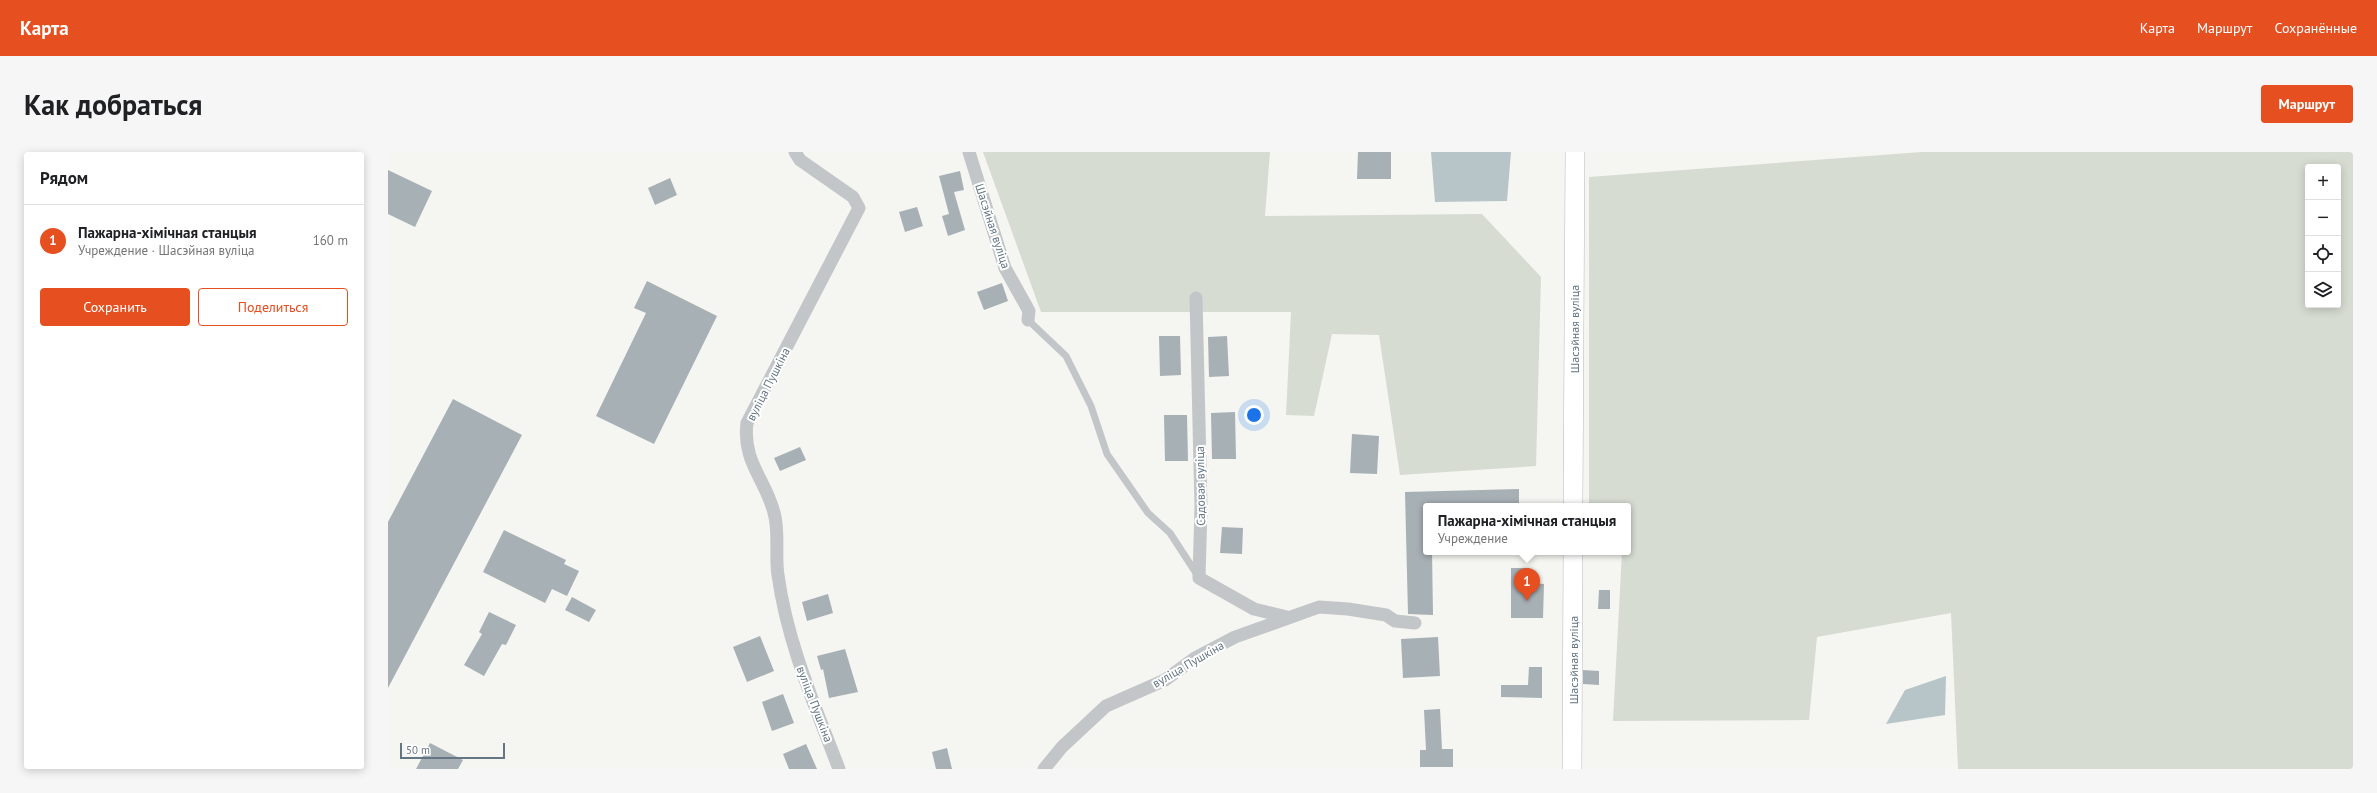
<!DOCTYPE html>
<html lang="ru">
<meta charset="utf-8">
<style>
:root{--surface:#fff;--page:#f6f6f6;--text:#202124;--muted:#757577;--line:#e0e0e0;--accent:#e64f20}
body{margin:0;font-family:"PT Sans",sans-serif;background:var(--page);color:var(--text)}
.controls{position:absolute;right:12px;top:12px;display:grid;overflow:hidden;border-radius:4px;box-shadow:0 2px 10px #0003}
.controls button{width:36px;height:36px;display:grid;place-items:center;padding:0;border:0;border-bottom:1px solid var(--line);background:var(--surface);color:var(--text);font:20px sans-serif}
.scale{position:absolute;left:12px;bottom:10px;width:105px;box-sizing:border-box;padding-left:4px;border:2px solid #647583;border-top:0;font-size:11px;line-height:14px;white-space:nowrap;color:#647583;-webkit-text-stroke:3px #fff;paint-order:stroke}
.you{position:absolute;left:866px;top:263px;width:14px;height:14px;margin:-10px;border:3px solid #fff;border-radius:50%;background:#1a73e8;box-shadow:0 0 0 6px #1a73e833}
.badge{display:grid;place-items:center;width:26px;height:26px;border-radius:50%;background:var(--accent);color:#fff;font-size:13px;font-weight:700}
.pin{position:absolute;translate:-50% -33px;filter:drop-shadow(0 1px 2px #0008)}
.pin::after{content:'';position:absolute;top:21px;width:14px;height:12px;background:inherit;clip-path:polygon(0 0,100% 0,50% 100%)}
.popup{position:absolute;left:1035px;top:351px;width:208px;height:52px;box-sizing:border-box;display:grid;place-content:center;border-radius:4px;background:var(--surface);filter:drop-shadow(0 1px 3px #0005);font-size:13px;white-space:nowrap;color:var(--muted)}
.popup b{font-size:15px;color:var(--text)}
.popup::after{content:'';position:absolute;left:50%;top:100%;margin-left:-8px;border:8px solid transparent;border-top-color:var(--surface)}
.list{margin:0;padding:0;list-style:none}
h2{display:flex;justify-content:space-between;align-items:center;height:52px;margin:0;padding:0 16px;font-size:17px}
h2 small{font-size:13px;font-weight:400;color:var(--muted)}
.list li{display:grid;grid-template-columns:26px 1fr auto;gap:12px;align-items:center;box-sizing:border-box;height:72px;padding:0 16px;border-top:1px solid var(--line)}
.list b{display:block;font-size:15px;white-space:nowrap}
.list p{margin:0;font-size:13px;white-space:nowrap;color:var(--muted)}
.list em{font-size:13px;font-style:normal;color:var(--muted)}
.actions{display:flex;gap:8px;padding:12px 16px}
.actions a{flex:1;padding:9px 0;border:1px solid var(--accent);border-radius:4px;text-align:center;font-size:14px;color:var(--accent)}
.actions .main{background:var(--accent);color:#fff}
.icon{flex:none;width:22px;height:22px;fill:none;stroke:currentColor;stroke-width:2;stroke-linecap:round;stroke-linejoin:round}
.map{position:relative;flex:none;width:1965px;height:617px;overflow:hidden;border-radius:4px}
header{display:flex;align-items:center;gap:24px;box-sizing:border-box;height:56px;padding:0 20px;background:var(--accent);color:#fff}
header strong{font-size:19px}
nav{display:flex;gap:22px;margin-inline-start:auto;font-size:14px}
.intro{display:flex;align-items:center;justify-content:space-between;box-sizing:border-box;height:96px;padding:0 24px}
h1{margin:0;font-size:28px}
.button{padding:10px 18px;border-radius:4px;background:var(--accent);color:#fff;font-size:14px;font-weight:700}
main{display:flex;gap:24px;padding:0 24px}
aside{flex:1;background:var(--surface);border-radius:4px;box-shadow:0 2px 10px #0003}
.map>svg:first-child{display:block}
</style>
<header>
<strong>Карта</strong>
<nav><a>Карта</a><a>Маршрут</a><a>Сохранённые</a></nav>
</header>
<div class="intro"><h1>Как добраться</h1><a class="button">Маршрут</a></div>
<main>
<aside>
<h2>Рядом<small></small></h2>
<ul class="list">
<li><span class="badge">1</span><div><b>Пажарна-хімічная станцыя</b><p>Учреждение · Шасэйная вуліца</p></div><em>160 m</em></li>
</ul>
<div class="actions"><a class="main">Сохранить</a><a>Поделиться</a></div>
</aside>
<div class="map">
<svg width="1965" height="617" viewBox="0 0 1965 617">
<rect width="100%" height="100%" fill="#f5f5f1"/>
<!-- green -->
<path fill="#d6dcd2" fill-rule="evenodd" d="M595,0h287l-5,64 217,-2 59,63 -5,189 -136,9 -21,-140 -47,-1 -18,82 -28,-1 5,-103h-250z
M1534,0h431v617h-395l-7,-156 -134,24 -8,83 -196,1 9,-169h6v-46h-39v-329zM1920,15h30v138h-30z"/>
<!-- water -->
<path fill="#b8c5c8" d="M1043,0h80l-4,49 -72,1z
M1558,524l-1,39 -59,9 19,-34z"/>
<!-- building -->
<path fill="#a7b0b5" d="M970,0h33v27h-34z
M0,18l44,21 -17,36 -27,-13z
M572,19l4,19 -10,2 11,38 -17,6 -6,-20 7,-2 -10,-38z
M282,26l7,17 -22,10 -7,-17z
M529,55l6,19 -18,6 -6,-20z
M259,129l70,35 -63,128 -58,-28 50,-103 -12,-5z
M614,131l6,18 -24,9 -7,-18z
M771,184h21l1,39 -21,1z
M839,184l2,40 -20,1 -1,-40z
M65,247l69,36 -134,253v-166z
M847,260l1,47h-24l-1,-46z
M776,263h23l1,46h-23z
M964,282l27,2 -2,38 -27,-1z
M412,295l6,13 -26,11 -6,-13z
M1131,337v17h-93v46h6l1,63 -25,-1 -3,-122z
M834,375l21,1 -1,26 -22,-1z
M116,378l62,30 -2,4 15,7 -12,25 -15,-7 -7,14 -62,-31z
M1123,416h18v15l15,1 -1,34h-32z
M1211,438h11v19h-12z
M440,442l5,19 -26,8 -5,-19z
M184,445l24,13 -7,12 -24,-12z
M101,460l27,13 -10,20 -4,-1 -18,32 -20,-11 18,-31 -3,-2z
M372,484l14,35 -27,11 -14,-35z
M1050,485l2,39 -37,2 -2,-39z
M457,497l13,43 -29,6 -6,-29 -2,1 -4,-14z
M1141,515h13v31l-41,-1v-12h27z
M1195,518l16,1v14l-16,-1z
M395,542l11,29 -22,8 -10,-29z
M1052,557l2,40h11v18h-33v-17h6l-2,-40z
M42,591l33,17 -5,9h-42z
M418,592l11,25h-28l-6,-15z
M559,596l5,21h-16l-4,-17z"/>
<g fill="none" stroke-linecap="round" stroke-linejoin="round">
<defs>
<path id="secondary" d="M1185,354l2,-354
M1184,617l1,-217"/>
</defs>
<!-- secondary casing -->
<use href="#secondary" stroke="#b4babe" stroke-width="20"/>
<!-- lane -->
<path stroke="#c2c6c9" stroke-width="7" d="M640,168l38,36 25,50 16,48 41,59 22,20 28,43"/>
<!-- street -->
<path stroke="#c2c6c9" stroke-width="13" d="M407,0l5,8 53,37 6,11 -112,215c-5,41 21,58 28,94 4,19 0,39 3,58 9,67 37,131 61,194
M581,0l36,116 24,43 -1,9
M808,146l5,209 -2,71 55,31 33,8
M656,617l18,-22 44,-41 59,-26 30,-22 40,-21 84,-30 29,2 38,6 9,6 20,2"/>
<!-- secondary -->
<use href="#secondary" stroke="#fff" stroke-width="19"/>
</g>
<g text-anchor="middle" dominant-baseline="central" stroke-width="4" stroke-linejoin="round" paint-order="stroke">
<!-- street labels -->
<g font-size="12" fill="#647583" stroke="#fff">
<text transform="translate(605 74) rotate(72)">Шасэйная вуліца</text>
<text transform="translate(1186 177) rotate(-90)">Шасэйная вуліца</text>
<text transform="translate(380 232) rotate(-63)">вуліца Пушкіна</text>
<text transform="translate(812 334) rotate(-91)">Садовая вуліца</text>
<text transform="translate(1185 508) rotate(-90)">Шасэйная вуліца</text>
<text transform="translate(800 512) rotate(-30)">вуліца Пушкіна</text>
<text transform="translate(427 552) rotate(69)">вуліца Пушкіна</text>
</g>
</g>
</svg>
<div class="controls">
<button>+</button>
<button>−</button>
<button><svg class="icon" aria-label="locate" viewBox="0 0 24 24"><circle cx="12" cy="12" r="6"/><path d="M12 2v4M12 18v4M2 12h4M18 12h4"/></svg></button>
<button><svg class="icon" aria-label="layers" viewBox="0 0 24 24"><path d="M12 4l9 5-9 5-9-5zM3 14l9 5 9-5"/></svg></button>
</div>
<div class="scale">50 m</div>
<div class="you"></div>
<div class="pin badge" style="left:1139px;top:449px">1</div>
<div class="popup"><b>Пажарна-хімічная станцыя</b>Учреждение</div>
</div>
</main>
